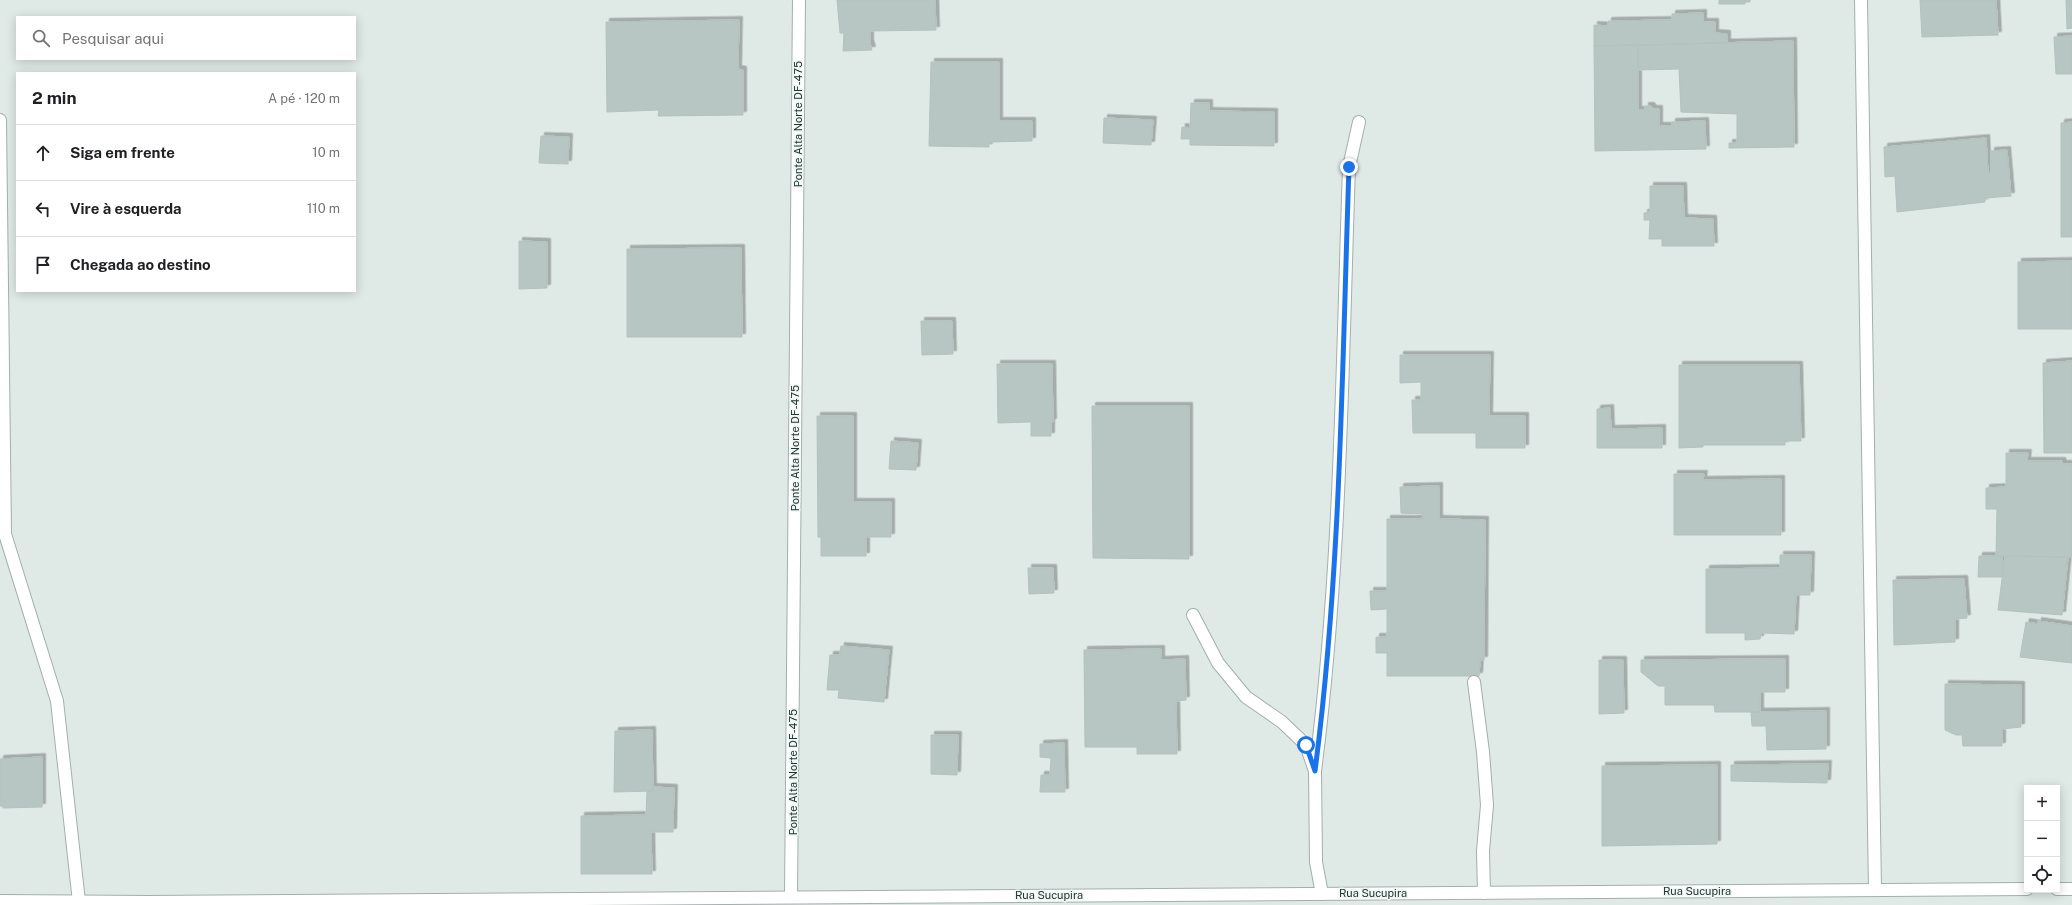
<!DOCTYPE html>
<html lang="pt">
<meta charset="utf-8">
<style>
:root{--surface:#fff;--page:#f2f2f2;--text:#202124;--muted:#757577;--line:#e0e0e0}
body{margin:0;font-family:"Public Sans",sans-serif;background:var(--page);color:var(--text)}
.controls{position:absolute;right:12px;bottom:12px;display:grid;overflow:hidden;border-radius:0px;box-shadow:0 2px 10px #0003}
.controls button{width:36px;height:36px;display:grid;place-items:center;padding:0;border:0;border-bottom:1px solid var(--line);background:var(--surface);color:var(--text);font:20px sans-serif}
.stop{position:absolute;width:12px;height:12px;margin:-9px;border:3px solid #1a73e8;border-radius:50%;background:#fff}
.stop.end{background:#1a73e8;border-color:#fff;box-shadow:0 1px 4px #0008}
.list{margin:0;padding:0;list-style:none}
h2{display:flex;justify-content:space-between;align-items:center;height:52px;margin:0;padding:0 16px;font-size:17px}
h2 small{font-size:13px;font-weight:400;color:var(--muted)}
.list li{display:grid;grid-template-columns:26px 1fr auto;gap:12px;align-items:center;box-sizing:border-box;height:56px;padding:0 16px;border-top:1px solid var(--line)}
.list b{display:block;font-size:15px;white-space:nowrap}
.list em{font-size:13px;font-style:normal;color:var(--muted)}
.icon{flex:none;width:22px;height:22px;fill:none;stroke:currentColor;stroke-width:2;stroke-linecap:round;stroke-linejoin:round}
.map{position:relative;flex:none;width:2072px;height:905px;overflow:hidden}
.search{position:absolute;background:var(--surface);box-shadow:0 2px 10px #0003;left:16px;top:16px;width:340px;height:44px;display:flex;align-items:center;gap:10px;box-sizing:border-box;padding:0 14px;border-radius:0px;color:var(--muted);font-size:15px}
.panel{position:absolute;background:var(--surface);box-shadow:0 2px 10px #0003;left:16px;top:72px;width:340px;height:220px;border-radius:0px}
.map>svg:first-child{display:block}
</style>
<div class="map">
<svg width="2072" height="905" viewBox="0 0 2072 905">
<defs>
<filter id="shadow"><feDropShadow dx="3.5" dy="-3.5" stdDeviation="0" flood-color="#0004"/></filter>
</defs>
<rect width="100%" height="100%" fill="#dfe9e6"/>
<!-- building -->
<path fill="#b7c6c2" stroke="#b2c2bd" filter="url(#shadow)" d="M837,0h98l1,30 -66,1v12l2,7 -29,1 1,-18h-4z
M1719,0h31v2h-5v2h-26z
M1920,0h76l2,35 -76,2z
M2066,0h6v28l-5,1z
M1703,13v9h12v11l12,1v9l-133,3v-21l14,1v-5l64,-1v-6z
M739,20l-1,49 5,1v45l-85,1 1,-6 -52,2 -1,-90z
M2072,36v38h-16l-2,-37z
M1793,41l1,106 -65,1v-5h8v-29l-56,-2 -2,-43 -40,1 -1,-25z
M1638,45v65h7v-4h6l2,3h6v17h13v-4l33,-1 1,28 -111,2 -1,-105z
M931,62h68v59h33v20l-43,1v5l-60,-1z
M1191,103h18v8l65,1v34l-84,-1v-6h-9l1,-12 8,1z
M1104,118l49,2 -2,25 -48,-2z
M2072,122v115h-11v-114z
M541,136l28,1 -1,27 -29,-1z
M1986,138l2,35h3v-22l16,-1 4,46 -26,2v4l-88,10 -2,-36 -10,1 -1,-30z
M1650,186h33l1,32 29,1 1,27h-52v-7h-13l1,-19h-6v-7l6,-1z
M519,241l28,1v46l-28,1z
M741,248l1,89h-115v-88z
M2072,261v68h-54v-67z
M921,321h31l1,33 -31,1z
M1400,355h90l-1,61h36v32h-49v-15h-63l-1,-33h9v-18l-21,1z
M2072,361v92h-28l-1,-90z
M997,364h55l1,58h-2v14h-20v-14l-33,1z
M1679,365h120l2,76h-16v4h-82v2l-24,1z
M1092,406h97v153l-96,-1z
M1610,408l1,21 51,-1v20h-65v-39z
M817,416h36v86h38v35h-25v19h-45v-19h-3z
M891,441l27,2 -2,27 -27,-1z
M2006,453h22l-1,8h35l1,3h9v93l-76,-1 1,-47h-11v-21l20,-1z
M1674,474h30l-1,6 78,-1v56h-107z
M1439,486v33l46,1 -1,140h-4l-1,16h-92v-23h-11v-16h11v-28l-16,1 -1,-19h17v-72h35l1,-5 -22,-1 -1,-26z
M1780,555h31l-1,40h-14l-2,39 -33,-1 -1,6 -15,1v-7h-39v-64l74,-1z
M1979,556h23v21h-24z
M2005,556l63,1 -6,58 -64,-5z
M1028,568h25l1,25 -25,1z
M1964,579l3,39 -12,1v23l-61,3 -1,-65z
M2038,621l34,5v37l-52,-6 6,-35 12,2z
M841,646l48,4 -5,52 -46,-4 1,-8h-12l3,-35h10z
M1161,649v11l24,-1 1,41 -10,1 1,53h-40v-7h-52l-1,-97z
M1785,659v33h-25v20h-45l-1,-7h-49v-19h-7l-17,-14v-12z
M1599,660h24l1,53 -25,1z
M1945,684l76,1v42l-19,2v17h-39l-1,-11h-6l-11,-5z
M1826,711v38l-59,1 -1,-24h-14l-1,-14z
M652,730l1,61 -39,1 1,-61z
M931,735h27l-1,40 -26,-1z
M1064,743l1,49h-25l1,-17h9l1,-17 -11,-1v-13z
M42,757v50l-39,1v-2h-3v-47z
M1828,764l-1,19 -96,-2v-16z
M1717,765v79l-115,2v-80z
M653,787l21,1 -1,44h-22l1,42h-71v-58l65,-1 1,-24h6z"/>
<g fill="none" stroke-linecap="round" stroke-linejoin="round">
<defs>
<path id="service" d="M0,120l5,414 52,167 22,201
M1193,615l25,48 28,34 36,25 24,23 9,26 1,91 6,32
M1474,682l9,70 4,53 -4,46 1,42
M1315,771c26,-200 27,-403 34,-604l10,-45"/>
<path id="minor" d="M1861,0l14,890
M2057,889h15
M791,896l8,-896
M0,901l148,1 1879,-13"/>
</defs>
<!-- service casing -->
<use href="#service" stroke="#a2b0ad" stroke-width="14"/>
<!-- minor casing -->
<use href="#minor" stroke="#a2b0ad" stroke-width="14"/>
<!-- service -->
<use href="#service" stroke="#fff" stroke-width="12"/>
<!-- minor -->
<use href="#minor" stroke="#fff" stroke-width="12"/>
</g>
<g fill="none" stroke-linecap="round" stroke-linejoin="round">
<!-- route -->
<path stroke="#1a73e8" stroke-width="5" d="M1306,745l9,26c26,-200 27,-403 34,-604"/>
</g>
<g text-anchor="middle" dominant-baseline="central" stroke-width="3" stroke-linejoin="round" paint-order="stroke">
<!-- street labels -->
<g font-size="11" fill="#213734" stroke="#eff6f3">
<text transform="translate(798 124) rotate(-90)">Ponte Alta Norte DF-475</text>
<text transform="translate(795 448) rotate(-90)">Ponte Alta Norte DF-475</text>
<text transform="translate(793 772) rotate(-90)">Ponte Alta Norte DF-475</text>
<text x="1697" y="891">Rua Sucupira</text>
<text x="1373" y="893">Rua Sucupira</text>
<text x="1049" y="895">Rua Sucupira</text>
</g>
</g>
</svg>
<div class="controls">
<button>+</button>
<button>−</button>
<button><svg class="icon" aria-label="locate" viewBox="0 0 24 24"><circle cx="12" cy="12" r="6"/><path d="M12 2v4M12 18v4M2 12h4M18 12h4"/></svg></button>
</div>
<div class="stop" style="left:1306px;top:745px"></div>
<div class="stop end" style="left:1349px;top:167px"></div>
<div class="search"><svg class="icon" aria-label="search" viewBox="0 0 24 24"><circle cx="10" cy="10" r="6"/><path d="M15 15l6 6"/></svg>Pesquisar aqui</div>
<section class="panel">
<h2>2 min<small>A pé · 120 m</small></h2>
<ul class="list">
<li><svg class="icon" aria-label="ahead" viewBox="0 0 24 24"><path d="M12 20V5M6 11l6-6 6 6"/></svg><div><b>Siga em frente</b></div><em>10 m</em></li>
<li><svg class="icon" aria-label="left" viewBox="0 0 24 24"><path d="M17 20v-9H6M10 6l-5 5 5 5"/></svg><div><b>Vire à esquerda</b></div><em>110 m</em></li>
<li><svg class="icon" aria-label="arrive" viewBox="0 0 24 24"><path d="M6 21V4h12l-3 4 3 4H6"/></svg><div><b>Chegada ao destino</b></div></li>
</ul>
</section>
</div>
